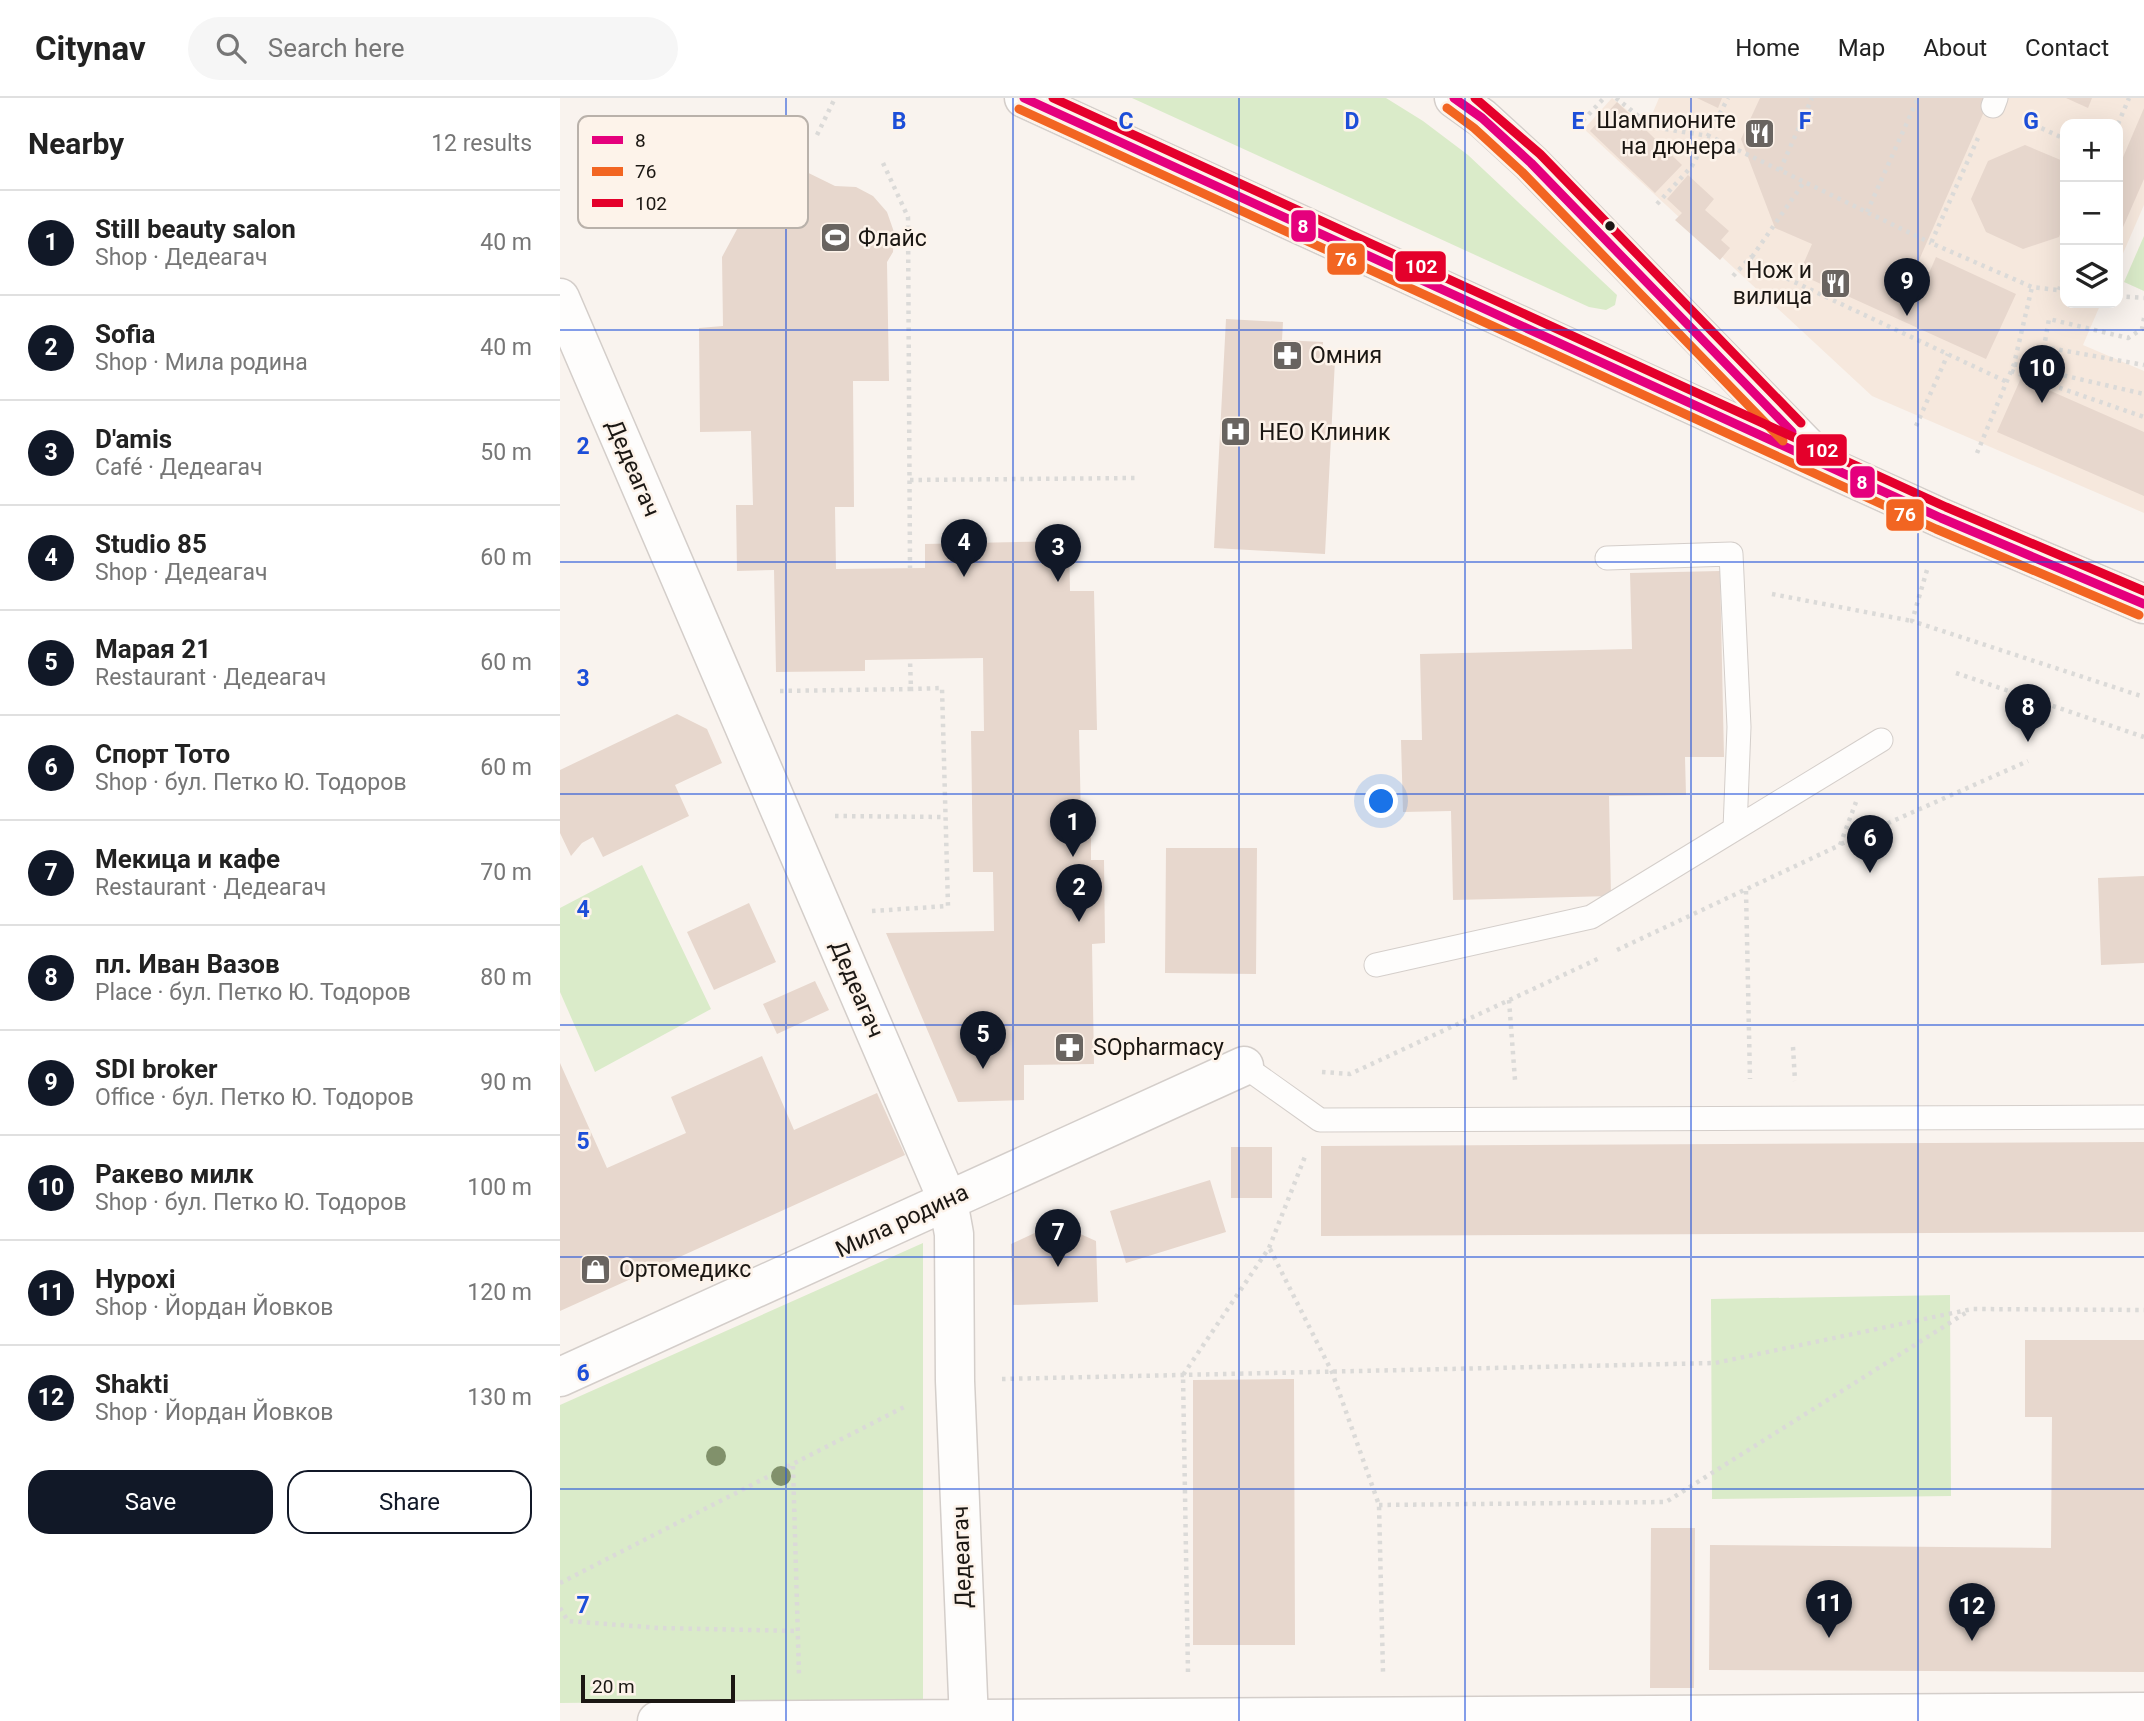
<!DOCTYPE html>
<meta charset="utf-8">
<style>
:root{--surface:#fff;--page:#f6f6f6;--text:#222;--muted:#767676;--line:#e0e0e0;--accent:#111827}
body{margin:0;font-family:Roboto,sans-serif;background:var(--page);color:var(--text)}
.controls{position:absolute;right:21px;top:21px;display:grid;overflow:hidden;border-radius:14px;box-shadow:0 7px 28px #0002}
.controls button{width:63px;height:63px;display:grid;place-items:center;padding:0;border:0;border-bottom:2px solid var(--line);background:var(--surface);color:var(--text);font:35px sans-serif}
.scale{position:absolute;left:21px;bottom:18px;width:154px;box-sizing:border-box;padding-left:7px;border:4px solid #1b1713;border-top:0;font-size:19px;line-height:24px;white-space:nowrap;color:#1b1713;-webkit-text-stroke:5px #fdf3ea;paint-order:stroke}
.you{position:absolute;left:822px;top:704px;width:24px;height:24px;margin:-18px;border:5px solid #fff;border-radius:50%;background:#1a73e8;box-shadow:0 0 0 10px #1a73e833}
.badge{display:grid;place-items:center;width:46px;height:46px;border-radius:50%;background:var(--accent);color:#fff;font-size:23px;font-weight:700}
.pin{position:absolute;translate:-50% -58px;filter:drop-shadow(0 2px 4px #0008)}
.pin::after{content:'';position:absolute;top:37px;width:24px;height:21px;background:inherit;clip-path:polygon(0 0,100% 0,50% 100%)}
.list{margin:0;padding:0;list-style:none}
h2{display:flex;justify-content:space-between;align-items:center;height:91px;margin:0;padding:0 28px;font-size:30px}
h2 small{font-size:23px;font-weight:400;color:var(--muted)}
.list li{display:grid;grid-template-columns:46px 1fr auto;gap:21px;align-items:center;box-sizing:border-box;height:105px;padding:0 28px;border-top:2px solid var(--line)}
.list b{display:block;font-size:26px;white-space:nowrap}
.list p{margin:0;font-size:23px;white-space:nowrap;color:var(--muted)}
.list em{font-size:23px;font-style:normal;color:var(--muted)}
.actions{display:flex;gap:14px;padding:21px 28px}
.actions a{flex:1;padding:16px 0;border:2px solid var(--accent);border-radius:21px;text-align:center;font-size:24px;color:var(--accent)}
.actions .main{background:var(--accent);color:#fff}
.icon{flex:none;width:38px;height:38px;fill:none;stroke:currentColor;stroke-width:2;stroke-linecap:round;stroke-linejoin:round}
.map{position:relative;flex:none;width:1584px;height:1623px;overflow:hidden}
header{display:flex;align-items:center;gap:42px;box-sizing:border-box;height:98px;padding:0 35px;background:var(--surface);border-bottom:2px solid var(--line)}
header strong{font-size:33px}
nav{display:flex;gap:38px;margin-inline-start:auto;font-size:24px}
.search{width:490px;height:63px;background:var(--page);display:flex;align-items:center;gap:18px;box-sizing:border-box;padding:0 24px;border-radius:38px;color:var(--muted);font-size:26px}
main{display:flex}
aside{flex:1;background:var(--surface)}
.map>svg:first-child{display:block}
</style>
<header>
<strong>Citynav</strong>
<div class="search"><svg class="icon" aria-label="search" viewBox="0 0 24 24"><circle cx="10" cy="10" r="6"/><path d="M15 15l6 6"/></svg>Search here</div>
<nav><a>Home</a><a>Map</a><a>About</a><a>Contact</a></nav>
</header>
<main>
<aside>
<h2>Nearby<small>12 results</small></h2>
<ul class="list">
<li><span class="badge">1</span><div><b>Still beauty salon</b><p>Shop · Дедеагач</p></div><em>40 m</em></li>
<li><span class="badge">2</span><div><b>Sofia</b><p>Shop · Мила родина</p></div><em>40 m</em></li>
<li><span class="badge">3</span><div><b>D'amis</b><p>Café · Дедеагач</p></div><em>50 m</em></li>
<li><span class="badge">4</span><div><b>Studio 85</b><p>Shop · Дедеагач</p></div><em>60 m</em></li>
<li><span class="badge">5</span><div><b>Марая 21</b><p>Restaurant · Дедеагач</p></div><em>60 m</em></li>
<li><span class="badge">6</span><div><b>Спорт Тото</b><p>Shop · бул. Петко Ю. Тодоров</p></div><em>60 m</em></li>
<li><span class="badge">7</span><div><b>Мекица и кафе</b><p>Restaurant · Дедеагач</p></div><em>70 m</em></li>
<li><span class="badge">8</span><div><b>пл. Иван Вазов</b><p>Place · бул. Петко Ю. Тодоров</p></div><em>80 m</em></li>
<li><span class="badge">9</span><div><b>SDI broker</b><p>Office · бул. Петко Ю. Тодоров</p></div><em>90 m</em></li>
<li><span class="badge">10</span><div><b>Ракево милк</b><p>Shop · бул. Петко Ю. Тодоров</p></div><em>100 m</em></li>
<li><span class="badge">11</span><div><b>Hypoxi</b><p>Shop · Йордан Йовков</p></div><em>120 m</em></li>
<li><span class="badge">12</span><div><b>Shakti</b><p>Shop · Йордан Йовков</p></div><em>130 m</em></li>
</ul>
<div class="actions"><a class="main">Save</a><a>Share</a></div>
</aside>
<div class="map">
<svg width="1584" height="1623" viewBox="0 0 1584 1623">
<rect width="100%" height="100%" fill="#f9f3ee"/>
<!-- built -->
<path fill="#f6e8dd" d="M1052,0l35,28 12,-28h485v107l-26,60v-141h-53v179h36l-18,42 61,26v142l-272,-117 -288,-267z"/>
<!-- green -->
<path fill="#daebc9" d="M572,0h254l37,23 45,34 149,140 -2,10 -9,5 -17,-3z
M1584,138v55l-20,-9z
M82,767l69,144 -116,63 -35,-80v-84z
M363,1145v456l-363,4v-298z
M1390,1197l1,201 -239,3 -1,-200z"/>
<!-- building -->
<path fill="#e7d7cd" d="M1137,0h25l-4,10z
M1200,0h230l-74,169 13,6 7,-16 80,37 -30,65 -187,-85 13,-30 -37,-16 -34,-89z
M1506,0h26l-4,10z
M1057,4l65,63 -27,28 -65,-62z
M1584,10v71l-24,55 -2,-1v-64z
M1465,47l38,16 2,8v52l-6,16 -36,12 -37,-17 -15,-33 17,-38z
M216,59l59,29 21,1 17,9 14,16 7,20 -1,20 -6,10 2,119h-36l1,126h-19l1,62 89,-1v-24l144,-3 1,50h24l3,139h-18l2,90 10,-1v41h13l1,83 -13,1 2,120 -70,1v35l-66,2 -72,-169 108,-2 -1,-59h-20l-2,-141h13l-1,-73 -118,2v11l-89,1 -2,-102 -37,1 -1,-66h17l-2,-74 -51,1 -1,-104 24,-2 -1,-69z
M1128,77l26,24 -9,11 24,21 -8,9 9,8 -10,12 -45,-40 7,-7 -15,-14z
M666,221l57,3 -1,18 41,2 -1,18h13l-10,194 -111,-6z
M1461,280l123,54v64l-147,-64z
M1160,473l4,186h-39l1,38 -77,1 2,100 -158,4 -2,-89 -48,1 -2,-72h21l-2,-86 212,-5 -2,-76z
M117,616l30,15 15,34 -47,22 14,31 -86,41 -10,-20 -11,6 -11,13 -11,-23v-63z
M606,750h91l-1,126 -91,-1z
M1584,778v87l-43,2 -3,-87z
M189,805l27,59 -62,28 -27,-58z
M255,883l14,29 -52,24 -14,-30z
M202,958l32,74 83,-37 28,62 -345,156v-248l47,105 79,-35 -15,-36z
M1584,1044v90l-823,4v-90z
M671,1049h41v51h-41z
M650,1082l16,52 -100,31 -16,-52z
M496,1125l40,18 2,61 -85,3 -2,-61z
M1465,1242h119v332l-435,-2 1,-125 341,3 1,-131h-27z
M734,1281l1,266h-102v-265z
M1091,1430h44l-1,160h-44z"/>
<g fill="none" stroke-linecap="round" stroke-linejoin="round">
<defs>
<path id="lane" d="M1433,8l3,-8
M1047,460l124,-4 8,173 -4,102 146,-89
M816,867l215,-48 144,-88
M684,968l76,54 824,-3"/>
<path id="street" d="M0,200l388,903 6,33 1,147 14,340
M0,1279l684,-311
M97,1623l1487,-9"/>
<path id="secondary" d="M464,0l800,367 117,53 203,86
M894,0l28,20 49,45 280,288"/>
</defs>
<!-- lane casing -->
<use href="#lane" stroke="#d4ceca" stroke-width="25"/>
<!-- street casing -->
<use href="#street" stroke="#d4ceca" stroke-width="41"/>
<!-- secondary casing -->
<use href="#secondary" stroke="#d4ceca" stroke-width="41"/>
<!-- path -->
<path stroke="#dbdad8" stroke-width="4.5" stroke-dasharray="3.5 5" stroke-linecap="butt" d="M1056,0l36,29 57,9 222,107
M1466,23l39,18
M1558,26l11,-26
M1017,29l27,-29
M257,37l18,-37
M1418,40l-47,105 101,44 33,4
M323,65l25,54 2,351
M1220,72l32,-72
M1097,106l35,-38 36,-68
M1307,114l51,-114
M1192,159l52,-75
M1173,178l18,-19 37,22 219,103
M1499,192l6,-18
M1558,198l26,2
M1584,220l-2,11 -14,9 -79,-19 -5,28 100,18
M1454,266l130,30
M1451,273l133,46
M1356,328l32,-72
M1417,355l37,-89 18,-77
M350,382l226,-2
M1367,472l-15,51 232,76
M1212,496l140,27
M1396,575l188,64
M220,593l131,-2 -1,-29
M275,718l110,1
M1281,746l187,-83
M1186,793l4,188
M312,813l76,-5 -6,-218 -31,1
M1057,852l223,-105 16,-43
M949,902l6,80
M1233,949l2,34
M762,974l28,2 252,-117
M710,1151l62,123 47,133 4,167
M442,1281l713,-16 257,-54 172,1
M233,1368l6,208
M819,1407l287,-3 301,-190
M0,1485l348,-178
M0,1510l8,13 91,7 139,3
M628,1574l-5,-297 86,-127 37,-94"/>
<!-- lane -->
<use href="#lane" stroke="#fefdfc" stroke-width="23"/>
<!-- street -->
<use href="#street" stroke="#fefdfc" stroke-width="38"/>
<!-- secondary -->
<use href="#secondary" stroke="#fefdfc" stroke-width="38"/>
<defs>
<path id="bus-1" d="M464,0l917,420 203,86
M894,0l28,20 49,45 261,269"/>
<path id="bus-2" d="M887,10l27,20 48,44 261,269
M459,11l917,420 203,86"/>
<path id="bus-3" d="M493,0l893,409 198,84
M915,0l65,56 261,269"/>
</defs>
<!-- bus-1 casing -->
<use href="#bus-1" stroke="#fdf3ea" stroke-width="14"/>
<!-- bus-2 casing -->
<use href="#bus-2" stroke="#fdf3ea" stroke-width="14"/>
<!-- bus-3 casing -->
<use href="#bus-3" stroke="#fdf3ea" stroke-width="14"/>
<!-- bus-1 -->
<use href="#bus-1" stroke="#e5007d" stroke-width="9"/>
<!-- bus-2 -->
<use href="#bus-2" stroke="#f26522" stroke-width="9"/>
<!-- bus-3 -->
<use href="#bus-3" stroke="#e4002b" stroke-width="9"/>
</g>
<!-- trees -->
<g fill="#81916b">
<circle cx="156" cy="1358" r="10"/>
<circle cx="221" cy="1378" r="10"/>
</g>
<!-- grid -->
<path fill="none" stroke="#1d4ed8" stroke-width="2" stroke-opacity="0.55" d="M226,0v1623M453,0v1623M679,0v1623M905,0v1623M1131,0v1623M1358,0v1623M0,232h1584M0,464h1584M0,696h1584M0,927h1584M0,1159h1584M0,1391h1584"/>
<!-- icons -->
<defs>
<symbol id="restaurant-square" viewBox="-11 -11 22 22"><rect x="-9" y="-9" width="18" height="18" rx="4" fill="#696460" stroke="#fdf3ea"/><path d="M-5-6h1v4h1v-4h1v4h1v-4h1v5L-1.5 .5V6h-2V.5L-5-1ZM5-6V6H3V1.5H1.5Q1.5-4 5-6Z" fill="#fff"/></symbol>
<symbol id="stadium-square" viewBox="-11 -11 22 22"><rect x="-9" y="-9" width="18" height="18" rx="4" fill="#696460" stroke="#fdf3ea"/><path d="M0-5a6.5 5 0 1 0 0 10a6.5 5 0 1 0 0-10ZM-3.5-1.8h7v3.6h-7Z" fill="#fff"/></symbol>
<symbol id="pharmacy-square" viewBox="-11 -11 22 22"><rect x="-9" y="-9" width="18" height="18" rx="4" fill="#696460" stroke="#fdf3ea"/><path d="M-2-6h4v4h4v4h-4v4h-4v-4h-4v-4h4Z" fill="#fff"/></symbol>
<symbol id="hospital-square" viewBox="-11 -11 22 22"><rect x="-9" y="-9" width="18" height="18" rx="4" fill="#696460" stroke="#fdf3ea"/><path d="M-5-5h3v3.5h4V-5h3V5h-3V1.5h-4V5h-3Z" fill="#fff"/></symbol>
<symbol id="shop-square" viewBox="-11 -11 22 22"><rect x="-9" y="-9" width="18" height="18" rx="4" fill="#696460" stroke="#fdf3ea"/><path d="M-5-2.5h2.3a2.7 3.5 0 0 1 5.4 0H5L5.5 6h-11ZM-1.5-2.5h3a1.5 2.3 0 0 0-3 0Z" fill="#fff"/></symbol>
</defs>
<g fill-rule="evenodd">
<use href="#restaurant-square" x="1182" y="18" width="35" height="35"/>
<use href="#stadium-square" x="258" y="122" width="35" height="35"/>
<use href="#restaurant-square" x="1258" y="168" width="35" height="35"/>
<use href="#pharmacy-square" x="710" y="240" width="35" height="35"/>
<use href="#hospital-square" x="658" y="316" width="35" height="35"/>
<use href="#pharmacy-square" x="492" y="932" width="35" height="35"/>
<use href="#shop-square" x="18" y="1154" width="35" height="35"/>
</g>
<!-- markers -->
<circle fill="#1b1713" stroke="#fdf3ea" stroke-width="2.5" cx="1050" cy="128" r="6"/>
<g text-anchor="middle" dominant-baseline="central" stroke-width="5" stroke-linejoin="round" paint-order="stroke">
<!-- poi labels -->
<g font-size="23" fill="#1b1713" stroke="#fdf3ea" text-anchor="start">
<text x="1176" y="22" text-anchor="end">Шампионите<tspan x="1176" dy="26">на дюнера</tspan></text>
<text x="298" y="140">Флайс</text>
<text x="1252" y="172" text-anchor="end">Нож и<tspan x="1252" dy="26">вилица</tspan></text>
<text x="750" y="257">Омния</text>
<text x="699" y="334">НЕО Клиник</text>
<text x="533" y="949">SOpharmacy</text>
<text x="59" y="1171">Ортомедикс</text>
</g>
<!-- street labels -->
<g font-size="23" fill="#1b1713" stroke="#fdf3ea">
<text transform="translate(73 370) rotate(67)">Дедеагач</text>
<text transform="translate(297 891) rotate(67)">Дедеагач</text>
<text transform="translate(342 1123) rotate(-25)">Мила родина</text>
<text transform="translate(402 1459) rotate(-92)">Дедеагач</text>
</g>
</g>
<!-- legend -->
<rect x="18" y="18" width="230" height="112" rx="10" fill="#fdf3ea" stroke="#b9b1aa" stroke-width="2"/>
<rect x="32" y="38" width="31" height="8" fill="#e5007d"/>
<rect x="32" y="69" width="31" height="9" fill="#f26522"/>
<rect x="32" y="101" width="31" height="8" fill="#e4002b"/>
<g font-size="19" fill="#1b1713">
<text x="75" y="49">8</text>
<text x="75" y="80">76</text>
<text x="75" y="112">102</text>
</g>
<g font-size="23" text-anchor="middle" font-weight="bold" fill="#1d4ed8" stroke="#fdf3ea" stroke-width="5" stroke-linejoin="round" paint-order="stroke">
<text x="339" y="31">B</text>
<text x="566" y="31">C</text>
<text x="792" y="31">D</text>
<text x="1018" y="31">E</text>
<text x="1245" y="31">F</text>
<text x="1471" y="31">G</text>
<text x="23" y="356">2</text>
<text x="23" y="588">3</text>
<text x="23" y="819">4</text>
<text x="23" y="1051">5</text>
<text x="23" y="1283">6</text>
<text x="23" y="1515">7</text>
</g>
<g stroke="#fdf3ea" stroke-width="2.5">
<rect x="730" y="111" width="27" height="34" rx="7" fill="#e5007d"/>
<rect x="766" y="144" width="40" height="34" rx="7" fill="#f26522"/>
<rect x="834" y="152" width="53" height="33" rx="7" fill="#e4002b"/>
<rect x="1235" y="335" width="53" height="34" rx="7" fill="#e4002b"/>
<rect x="1289" y="367" width="27" height="34" rx="7" fill="#e5007d"/>
<rect x="1325" y="400" width="40" height="34" rx="7" fill="#f26522"/>
</g>
<g font-size="19" text-anchor="middle" font-weight="bold" fill="#fff">
<text x="743" y="135">8</text>
<text x="786" y="168">76</text>
<text x="861" y="175">102</text>
<text x="1262" y="359">102</text>
<text x="1302" y="391">8</text>
<text x="1345" y="423">76</text>
</g>
</svg>
<div class="controls">
<button>+</button>
<button>−</button>
<button><svg class="icon" aria-label="layers" viewBox="0 0 24 24"><path d="M12 4l9 5-9 5-9-5zM3 14l9 5 9-5"/></svg></button>
</div>
<div class="scale">20 m</div>
<div class="you"></div>
<div class="pin badge" style="left:513px;top:759px">1</div>
<div class="pin badge" style="left:519px;top:824px">2</div>
<div class="pin badge" style="left:498px;top:484px">3</div>
<div class="pin badge" style="left:404px;top:479px">4</div>
<div class="pin badge" style="left:423px;top:971px">5</div>
<div class="pin badge" style="left:1310px;top:775px">6</div>
<div class="pin badge" style="left:498px;top:1169px">7</div>
<div class="pin badge" style="left:1468px;top:644px">8</div>
<div class="pin badge" style="left:1347px;top:218px">9</div>
<div class="pin badge" style="left:1482px;top:305px">10</div>
<div class="pin badge" style="left:1269px;top:1540px">11</div>
<div class="pin badge" style="left:1412px;top:1543px">12</div>
</div>
</main>
